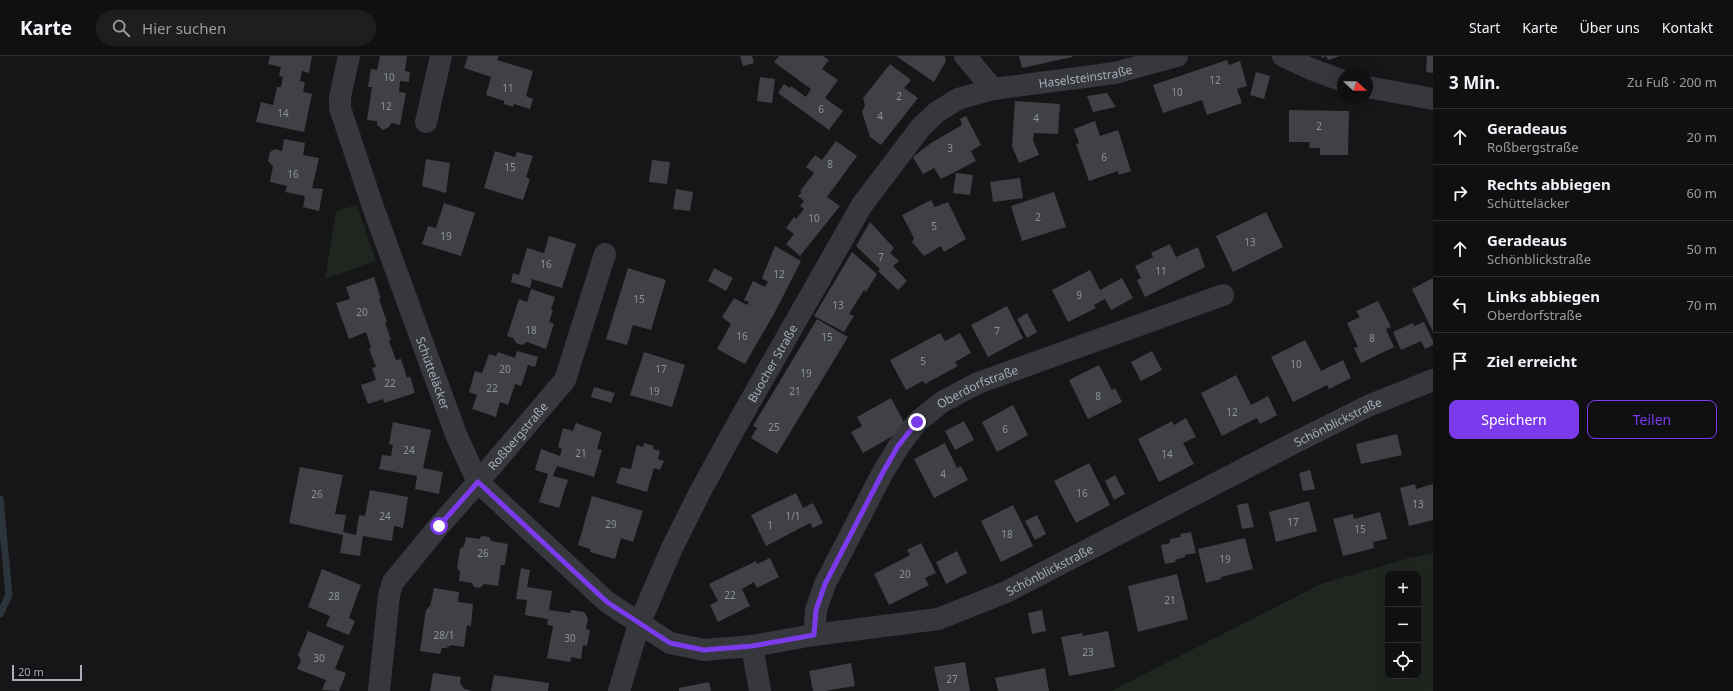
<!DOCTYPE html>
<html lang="de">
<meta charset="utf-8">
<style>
:root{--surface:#101012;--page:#1e1e20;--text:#f1f3f6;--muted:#9c9d9f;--line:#303032;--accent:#7c3aed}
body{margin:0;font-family:"Noto Sans",sans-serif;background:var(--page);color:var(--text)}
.controls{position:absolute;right:12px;bottom:12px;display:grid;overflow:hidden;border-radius:8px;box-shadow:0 4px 16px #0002}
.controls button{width:36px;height:36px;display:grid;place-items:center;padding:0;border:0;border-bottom:1px solid var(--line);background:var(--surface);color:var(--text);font:20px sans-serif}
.compass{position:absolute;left:1337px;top:12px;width:36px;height:36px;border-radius:50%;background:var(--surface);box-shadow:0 4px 16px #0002;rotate:112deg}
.scale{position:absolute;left:12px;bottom:10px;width:70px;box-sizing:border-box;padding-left:4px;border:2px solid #a8adb8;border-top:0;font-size:11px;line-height:14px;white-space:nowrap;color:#a8adb8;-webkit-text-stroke:3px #111113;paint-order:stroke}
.stop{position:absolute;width:12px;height:12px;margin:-9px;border:3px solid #7c3aed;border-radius:50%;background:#fff}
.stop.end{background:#7c3aed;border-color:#fff;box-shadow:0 1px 4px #0008}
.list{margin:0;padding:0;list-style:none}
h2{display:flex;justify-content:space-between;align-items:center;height:52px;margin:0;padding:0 16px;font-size:17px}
h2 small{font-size:13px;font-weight:400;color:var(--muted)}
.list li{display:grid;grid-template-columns:26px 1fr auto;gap:12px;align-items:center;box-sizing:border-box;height:56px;padding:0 16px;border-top:1px solid var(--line)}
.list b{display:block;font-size:15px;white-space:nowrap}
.list p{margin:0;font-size:13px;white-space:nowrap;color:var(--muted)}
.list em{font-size:13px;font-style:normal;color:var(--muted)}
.actions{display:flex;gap:8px;padding:12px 16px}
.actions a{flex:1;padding:9px 0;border:1px solid var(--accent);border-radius:8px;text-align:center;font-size:14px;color:var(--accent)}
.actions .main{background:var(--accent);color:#fff}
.icon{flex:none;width:22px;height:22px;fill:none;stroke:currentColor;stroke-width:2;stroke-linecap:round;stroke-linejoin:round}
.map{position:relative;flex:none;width:1433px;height:635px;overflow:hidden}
header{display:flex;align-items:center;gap:24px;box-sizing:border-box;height:56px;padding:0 20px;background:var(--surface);border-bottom:1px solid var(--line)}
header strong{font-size:19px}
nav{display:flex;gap:22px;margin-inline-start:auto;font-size:14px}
.search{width:280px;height:36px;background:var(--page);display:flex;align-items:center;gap:10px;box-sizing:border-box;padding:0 14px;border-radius:22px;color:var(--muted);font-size:15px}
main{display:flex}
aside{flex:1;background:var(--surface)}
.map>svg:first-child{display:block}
</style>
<header>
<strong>Karte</strong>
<div class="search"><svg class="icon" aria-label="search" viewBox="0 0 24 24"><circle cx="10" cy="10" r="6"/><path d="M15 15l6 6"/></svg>Hier suchen</div>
<nav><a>Start</a><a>Karte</a><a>Über uns</a><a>Kontakt</a></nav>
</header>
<main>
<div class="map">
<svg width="1433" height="635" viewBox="0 0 1433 635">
<rect width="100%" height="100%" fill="#161618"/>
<!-- green -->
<path fill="#1e261f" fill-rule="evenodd" d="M357,149l19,56 -51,18 11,-68z
M1433,497v138h-322l210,-107 88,-26zM1388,518h30v102h-30z"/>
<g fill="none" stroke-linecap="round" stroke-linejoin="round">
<!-- stream -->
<path stroke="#2c353c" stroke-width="7" d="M0,443l9,96 -9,19"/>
</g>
<!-- building -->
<path fill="#404145" d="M270,0h42l-3,17 -7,-2 -2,10 5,1 -2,10 9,2 -8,38 -48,-10 5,-20 12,3 4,-18h4l2,-10 -4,-1 2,-9 -13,-3z
M380,0h27l-2,15 5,1 -1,10 -9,-1 -1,11 7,1 -6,32 -9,-2 -2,4 -6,3 -6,-5v-4l-10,-1 5,-33h-4l3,-18 6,1z
M468,0h31l-2,4 36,11 -7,25 7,3 -3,10 -16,-5 -1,3 -9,-3v-3l-18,-6 5,-18 -27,-9z
M740,0h12l2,7 -11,3z
M779,0h44l6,4 -7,9 16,11 -13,18 18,13 -14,19 -51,-37 6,-9 6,4 1,-2 15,11 5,-8 -37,-27z
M896,0h49l1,5 -12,21z
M1019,0h53v1l-50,11z
M1321,0h19l-12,4 -2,-4 -4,2z
M1427,0h6v17l-7,-1z
M1227,4l2,5 11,-4 7,25 -10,3 5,14 -35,12 -5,-15 -39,13 -10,-28z
M890,8l21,16 -7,8 14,10 -37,47 -11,-8 -8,-25 3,-7 -2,-7z
M1256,16l14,4 -6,23 -14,-4z
M760,21l15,2 -3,24 -15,-2z
M1107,37l9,14 -23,5 -6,-16z
M1015,45l45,3 -2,30 -24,-1 -1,7 6,15 -20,8 -7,-17z
M1289,54l60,1 -1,44h-28v-7h-11l1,-6h-21z
M966,60l15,29 -10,6 5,10 -35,18 -7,-11 -11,6 -10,-17 18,-14 31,-18 -2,-6z
M1095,65l5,15 18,-6 13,41 -12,4 -1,-4 -29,10 -13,-37 3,-1 -5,-14z
M284,83l21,4 -2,12 16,3 -7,30 11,1 -4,22 -16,-4 2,-11 -20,-4 2,-6 -17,-4 3,-16 -5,-5 2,-9 5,-3 7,2z
M836,85l21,15 -30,41 13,9 -40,50 -14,-12 8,-10 -8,-6 8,-11 2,2 8,-10 -4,-3 4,-5 -6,-5 4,-4 -2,-1 14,-18 -8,-6 9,-12 7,5z
M495,95l20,6 2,-5 16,4 -7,21 4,2 -7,21 -39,-12z
M426,103l24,4 -4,30 -24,-7z
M652,104l18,2 -3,22 -18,-2z
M956,117l17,2 -3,20 -17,-2z
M1020,122l3,20 -30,4 -3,-20z
M676,133l17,3 -3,19 -17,-2z
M1054,136l12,35 -44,14 -11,-35z
M931,144l4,7 13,-5 18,37 -22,13 -3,-6 -17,10 -12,-14 2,-4 -12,-23z
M444,147l31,10 -14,43 -39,-12 6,-18 8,2z
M1266,156l17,35 -50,25 -17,-36z
M870,166l24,26 -4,5 9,8 -6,5 14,15 -9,9 -20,-19 2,-2 -24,-23z
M549,180l27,8 -14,44 -30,-9 -2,9 -19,-6 2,-9 6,2 8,-27 17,5z
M1170,188l6,13 22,-10 7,20 -60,30 -8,-17 4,-2 -6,-12 18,-9 -2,-4z
M775,190l26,15 -26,51 -30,52 -28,-15 14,-25 -9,-7 12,-19 13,7 2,-3 -5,-2 9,-19 12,6 3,-5 -6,-4z
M852,196l25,22 -11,18 -2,-2 -15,24 5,2 -10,16 -30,-16z
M628,212l38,12 -15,50 -18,-5 -6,20 -21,-6z
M714,212l19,10 -7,13 -18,-10z
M1090,214l10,20 22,-12 11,20 -22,12 -6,-11 -11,6 2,3 -28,14 -16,-32z
M374,221l7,22h-2l8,23h-2l6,18 -2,1 7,19 5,-1 6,19 3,-2 5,17 -31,10 -1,-4 -15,5 -7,-19 15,-5 -4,-12 4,-1 -7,-18 2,-1 -5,-16 -17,7 -13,-36 14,-4 -4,-12z
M1433,222v54l-21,-43z
M531,233l24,8 -4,12 2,1 -4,12 5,2 -8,25 -19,-7 -5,3 -6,-2 -3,-5 -6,-2 12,-37 8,3z
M1378,245l13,26 -5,2 8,18 -33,16 -7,-15 4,-1 -11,-24 13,-6 -4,-6z
M1007,250l16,32 -35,19 -17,-32z
M1027,257l10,19 -10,6 -10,-19z
M817,263l31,18 -71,117 -26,-16 6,-10 -4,-2z
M1424,266l9,19v4l-8,4 -4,-8 -20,9 -8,-18 20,-9 1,3z
M940,277l5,8 15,-8 11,20 -16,9 3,4 -33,18 -2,-3 -17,9 -16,-30z
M1305,284l16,31 22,-11 8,18 -22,11 -2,-4 -34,17 -22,-45z
M517,295l21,6 -3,10 -7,-2 -7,21 -6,-2 -7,21 -8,-3 -4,15 -24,-8 5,-14 -8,-3 6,-21 7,2 7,-19 7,2 2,-4 17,6z
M1152,295l10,19 -21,11 -10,-19z
M644,296l41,13 -13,42 -42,-12z
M1099,309l13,25 3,-2 7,14 -34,17 -19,-39z
M1236,319l15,30 17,-9 9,19 -17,9 -3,-6 -35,18 -21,-43z
M594,331l21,6 -4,10 -20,-6z
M891,342l16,30 -44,25 -12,-21 11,-6 -5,-9z
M1013,349l15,30 -31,17 -15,-30z
M1186,362l10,19 -13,6 11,21 -35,18 -21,-43 34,-18 2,4z
M964,365l10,19 -19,10 -10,-19z
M393,366l38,8 -8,38 20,4 -4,22 -24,-5 2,-13 -38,-7 3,-14 9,1 2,-11 -4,-1z
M576,367l26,9 -5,17 5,1 -8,27 -37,-11 -4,10 15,4 -9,28 -20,-6 9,-28 -13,-4 6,-21 19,7 2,-7 -4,-2 5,-19 10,3z
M1397,378l5,21 -41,9 -5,-20z
M644,387l10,3 -1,3 7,2 -2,8 6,2 -4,9 -6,-2 -7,24 -31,-9 5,-16 10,2 6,-24 6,2z
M945,387l12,25 4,-2 7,14 -34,18 -20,-39z
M1089,407l21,42 -34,18 -22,-42z
M300,411l43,8 -8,39 11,1 -3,17 13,3 3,-20 6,1 5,-26 38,7 -5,31 -9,-2 -2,15 -29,-5 -3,20 -20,-3 3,-18 -54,-12z
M1310,414l5,19 -12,2 -4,-18z
M1115,419l10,19 -11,6 -9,-19z
M1415,428l1,5 17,-5v36l-24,6 -9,-38z
M796,437l7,15 10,-5 10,20 -10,5 -3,-5 -44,23 -15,-31z
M592,440l51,15 -10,31 -12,-4 -6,21 -25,-7v-3l-12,-4z
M1309,445l8,30 -41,11 -7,-30z
M1248,447l6,24 -12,2 -5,-24z
M1013,449l20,41 -32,16 -20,-41z
M1380,456l7,27 -14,3 1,6 -31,8 -10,-37 20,-5 1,5z
M1037,459l9,19 -11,6 -10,-19z
M1191,476l5,21 -11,2v2l-10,3 1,2 -11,2 -4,-19 9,-2v-4l11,-2 -1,-3z
M482,480l7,1 2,4 17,3 -3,21h-4l-3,21 -14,-2 -4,4 -6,-1 -2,-4 -13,-2 1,-9 -3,-4 3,-19 4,-3 2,-9 13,2z
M1245,482l8,31 -32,8v2l-15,4 -8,-34z
M921,487l15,30 -11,5 4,7 -40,20 -15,-31 36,-19 -3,-5z
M957,495l10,22 -21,11 -10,-22z
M770,502l9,19 -22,11 -3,-6 -12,7 8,17 -32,16 -8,-17 8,-4 -9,-17 47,-23 1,3z
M521,512l9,2 -3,17 25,4 -3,19 21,3 1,-3 13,2 4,6 -2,11 4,1 -3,16 -4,-1 -2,14 -10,-2 -1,5 -23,-4 6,-32 -6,-1 1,-6 -23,-4 2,-15 -11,-1z
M322,513l39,16 -12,33 6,3 -6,14 -23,-9 4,-10 -22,-9z
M1177,518l11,45 -50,13 -10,-46z
M434,532l25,4 -1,10 15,2 -2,22 -4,-1 -3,22 -13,-2 -5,3h-4l-2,6 -20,-3 6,-41 4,-4z
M1042,554l4,21 -14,3 -4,-21z
M308,575l36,15 -9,23 11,4 -7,18 -17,-1 4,-10 -29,-11 4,-8 -3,-6z
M1108,575l7,36 -46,9 -8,-39 21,-4 1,3z
M965,606l5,29h-31l-5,-24z
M851,607l4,23 -30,5h-12l-4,-20z
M1045,612l4,23h-51l-3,-13z
M433,617l28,4 -1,6 4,6 6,1v1h-40z
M494,619l55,8 -1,8h-57z
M709,626l2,9h-32v-3z"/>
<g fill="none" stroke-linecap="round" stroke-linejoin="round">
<!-- minor -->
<g stroke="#37383d" stroke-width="22">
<path id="s1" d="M349,0l-9,41v11l34,102 83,227 21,45 129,120 63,41 34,7 48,-4 62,-11 124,-16 68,-27 292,-151 70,-35 65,-26"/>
<path d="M965,0l28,33"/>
<path d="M1283,0l28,13 32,12"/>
<path d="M1367,31l66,12"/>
<path d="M426,66l15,-66"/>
<path id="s2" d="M814,579l2,-25 9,-26 58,-112 16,-26 18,-24 25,-20 36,-19 245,-88"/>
<path d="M752,590l8,45"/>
<path id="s3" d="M379,635l10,-96 4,-13 46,-56 39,-44 87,-102 40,-126"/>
</g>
<!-- tertiary -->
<path stroke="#37383d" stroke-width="22" id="s4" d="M619,635l20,-67 33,-76 29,-58 38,-69 123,-216 59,-78 16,-15 21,-13 35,-10 122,-16 62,-17"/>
</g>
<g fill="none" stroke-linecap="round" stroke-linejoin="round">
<!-- route -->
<path stroke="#7c3aed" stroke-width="5" d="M439,470l39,-44 129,120 63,41 34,7 48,-4 62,-11 2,-25 9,-26 58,-112 15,-26 19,-24"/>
</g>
<g text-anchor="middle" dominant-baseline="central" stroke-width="3" stroke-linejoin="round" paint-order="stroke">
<!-- number labels -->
<g font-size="10" fill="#8e929b">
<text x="389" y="21">10</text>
<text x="1215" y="24">12</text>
<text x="508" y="32">11</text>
<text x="1177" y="36">10</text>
<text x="899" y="40">2</text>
<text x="386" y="50">12</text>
<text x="821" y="53">6</text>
<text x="283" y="57">14</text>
<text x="880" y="60">4</text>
<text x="1036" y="62">4</text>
<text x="1319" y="70">2</text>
<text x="950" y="92">3</text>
<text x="1104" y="101">6</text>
<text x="830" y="108">8</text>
<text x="510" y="111">15</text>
<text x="293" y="118">16</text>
<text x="1038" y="161">2</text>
<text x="814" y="162">10</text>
<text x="934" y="170">5</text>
<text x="446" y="180">19</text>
<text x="1250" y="186">13</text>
<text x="881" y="201">7</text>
<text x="546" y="208">16</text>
<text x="1161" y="215">11</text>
<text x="779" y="218">12</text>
<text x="1079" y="239">9</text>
<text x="639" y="243">15</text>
<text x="838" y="249">13</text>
<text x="362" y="256">20</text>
<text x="531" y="274">18</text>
<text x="997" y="275">7</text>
<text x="742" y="280">16</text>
<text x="827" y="281">15</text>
<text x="1372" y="282">8</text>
<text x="923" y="305">5</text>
<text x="1296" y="308">10</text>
<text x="505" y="313">20</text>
<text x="661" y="313">17</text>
<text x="806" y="317">19</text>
<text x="390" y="327">22</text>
<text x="492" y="332">22</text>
<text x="654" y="335">19</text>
<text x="795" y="335">21</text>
<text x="1098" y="340">8</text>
<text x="1232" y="356">12</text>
<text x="774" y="371">25</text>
<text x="1005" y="373">6</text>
<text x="409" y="394">24</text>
<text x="581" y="397">21</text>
<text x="1167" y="398">14</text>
<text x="943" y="418">4</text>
<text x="1082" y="437">16</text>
<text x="317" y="438">26</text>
<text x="1418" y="448">13</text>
<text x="385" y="460">24</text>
<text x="793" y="460">1/1</text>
<text x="1293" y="466">17</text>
<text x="611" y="468">29</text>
<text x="770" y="469">1</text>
<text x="1360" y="473">15</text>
<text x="1007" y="478">18</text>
<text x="483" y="497">26</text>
<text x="1225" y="503">19</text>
<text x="905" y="518">20</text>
<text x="730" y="539">22</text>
<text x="334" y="540">28</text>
<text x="1170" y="544">21</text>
<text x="444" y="579">28/1</text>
<text x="570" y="582">30</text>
<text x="1088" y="596">23</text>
<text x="319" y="602">30</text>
<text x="952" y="623">27</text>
</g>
<!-- street labels -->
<g font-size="12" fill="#a8adb8" stroke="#111113">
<text stroke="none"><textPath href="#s4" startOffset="819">Haselsteinstraße</textPath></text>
<text stroke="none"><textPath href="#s4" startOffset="363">Buocher Straße</textPath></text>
<text stroke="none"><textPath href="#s1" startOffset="334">Schütteläcker</textPath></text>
<text stroke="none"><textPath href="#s2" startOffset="310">Oberdorfstraße</textPath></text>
<text stroke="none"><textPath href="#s1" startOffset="1420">Schönblickstraße</textPath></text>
<text stroke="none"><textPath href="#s3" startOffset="302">Roßbergstraße</textPath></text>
<text stroke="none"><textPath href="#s1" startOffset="1096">Schönblickstraße</textPath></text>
</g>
</g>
</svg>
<div class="controls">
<button>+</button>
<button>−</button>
<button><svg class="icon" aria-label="locate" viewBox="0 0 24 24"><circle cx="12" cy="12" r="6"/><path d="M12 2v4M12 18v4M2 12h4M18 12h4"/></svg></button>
</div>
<svg class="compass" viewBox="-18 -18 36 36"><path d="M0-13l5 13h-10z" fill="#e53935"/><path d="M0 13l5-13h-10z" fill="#9c9d9f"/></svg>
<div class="scale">20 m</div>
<div class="stop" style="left:439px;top:470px"></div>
<div class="stop end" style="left:917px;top:366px"></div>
</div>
<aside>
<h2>3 Min.<small>Zu Fuß · 200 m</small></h2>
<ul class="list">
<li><svg class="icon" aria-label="ahead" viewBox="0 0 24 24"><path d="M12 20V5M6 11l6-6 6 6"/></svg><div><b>Geradeaus</b><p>Roßbergstraße</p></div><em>20 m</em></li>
<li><svg class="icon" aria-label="right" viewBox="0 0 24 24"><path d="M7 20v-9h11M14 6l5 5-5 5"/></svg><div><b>Rechts abbiegen</b><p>Schütteläcker</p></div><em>60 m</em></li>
<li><svg class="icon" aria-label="ahead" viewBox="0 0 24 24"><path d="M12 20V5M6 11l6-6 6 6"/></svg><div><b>Geradeaus</b><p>Schönblickstraße</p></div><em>50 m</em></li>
<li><svg class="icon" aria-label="left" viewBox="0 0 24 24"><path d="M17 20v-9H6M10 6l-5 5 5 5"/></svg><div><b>Links abbiegen</b><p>Oberdorfstraße</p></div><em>70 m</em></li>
<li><svg class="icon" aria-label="arrive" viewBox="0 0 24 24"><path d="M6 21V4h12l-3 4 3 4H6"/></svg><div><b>Ziel erreicht</b></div></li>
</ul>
<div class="actions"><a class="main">Speichern</a><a>Teilen</a></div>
</aside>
</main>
